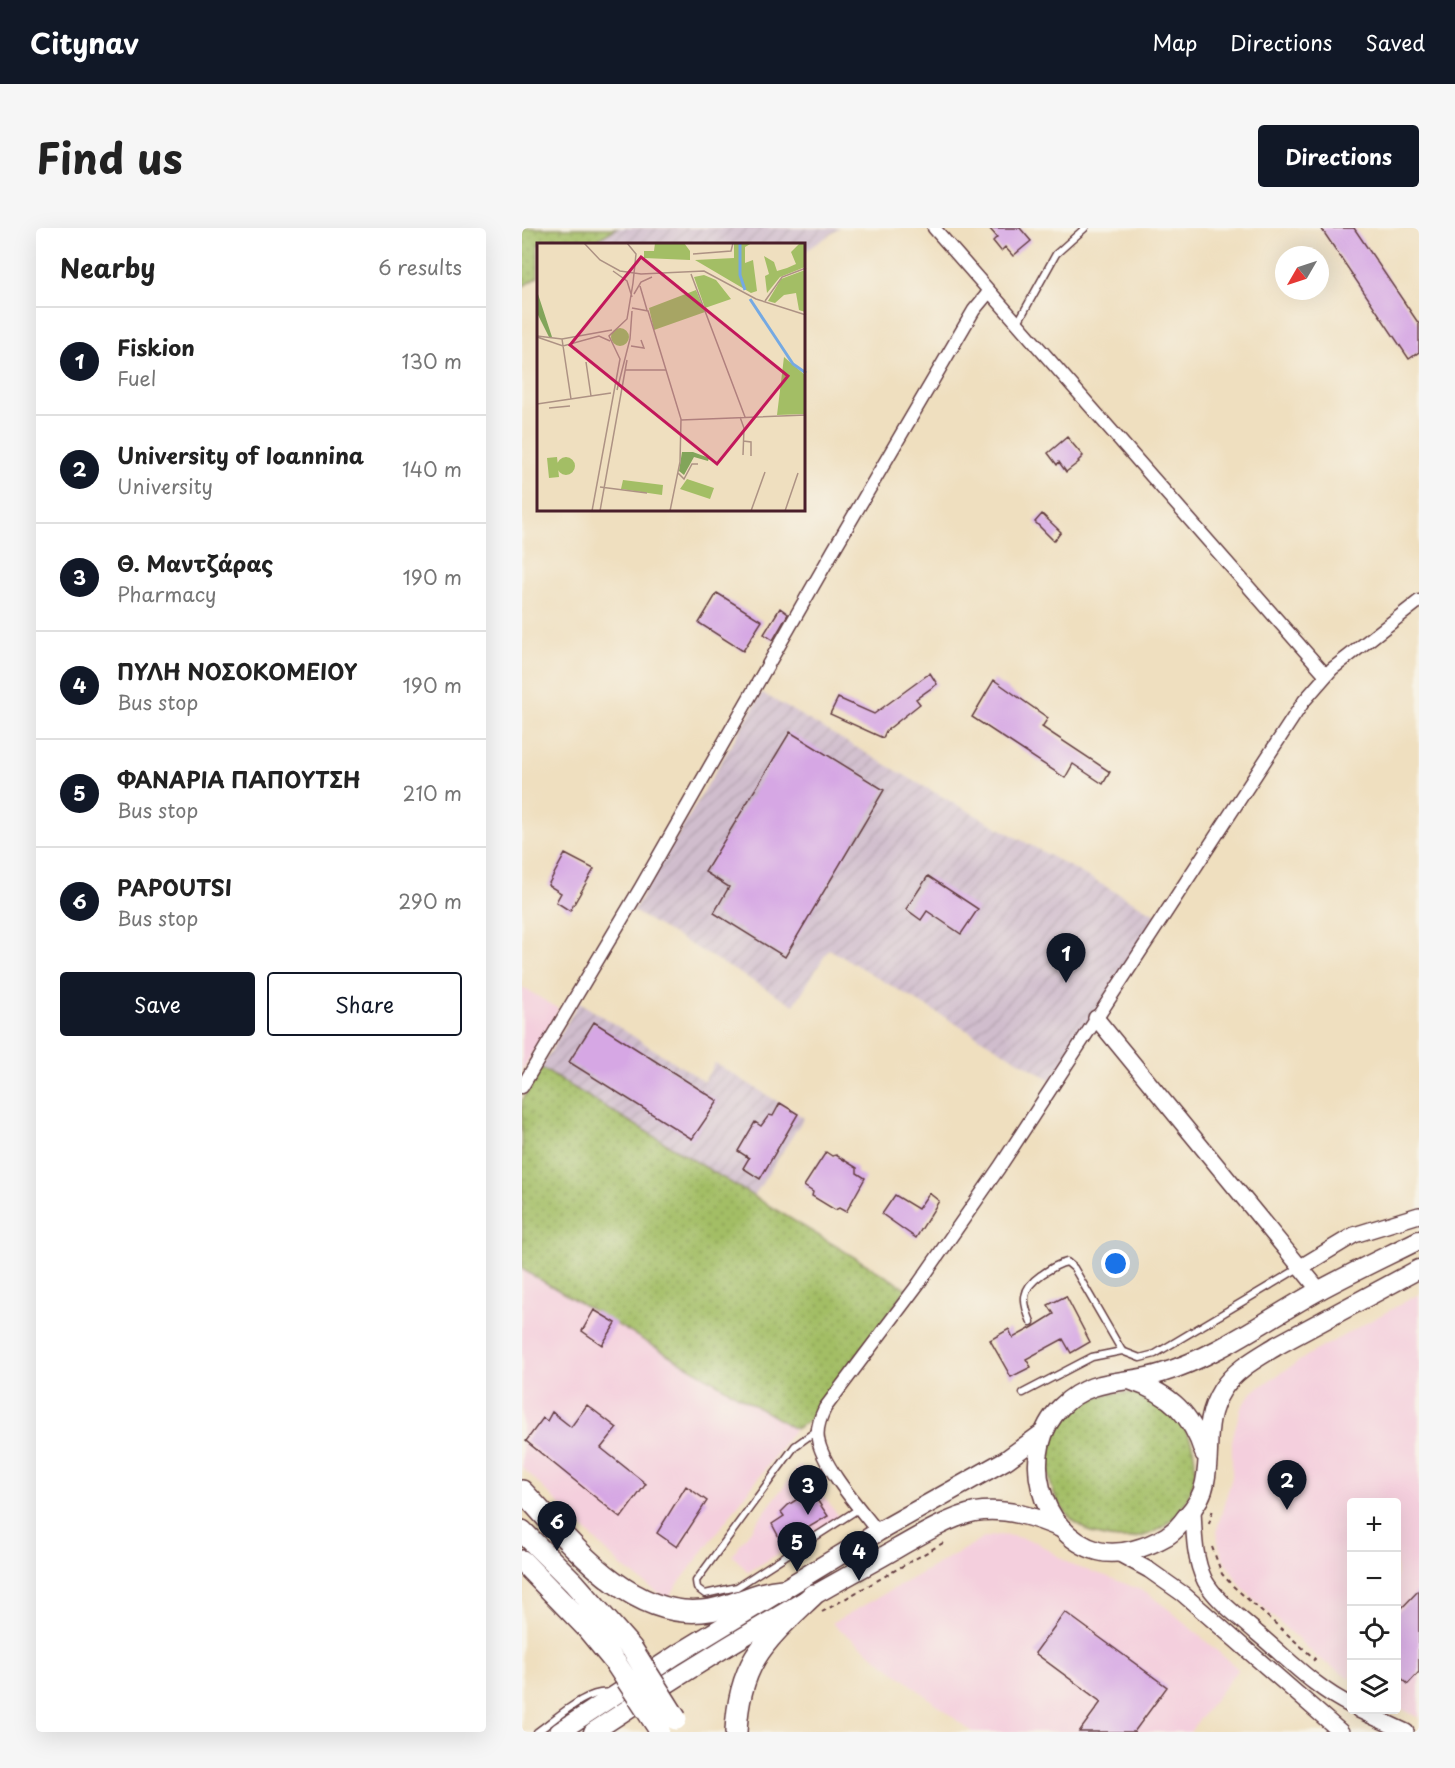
<!DOCTYPE html>
<meta charset="utf-8">
<style>
:root{--surface:#fff;--page:#f6f6f6;--text:#222;--muted:#767676;--line:#e0e0e0;--accent:#111827}
body{margin:0;font-family:"Playpen Sans",sans-serif;background:var(--page);color:var(--text)}
.controls{position:absolute;right:18px;bottom:18px;display:grid;overflow:hidden;border-radius:6px;box-shadow:0 6px 24px #0002}
.controls button{width:54px;height:54px;display:grid;place-items:center;padding:0;border:0;border-bottom:2px solid var(--line);background:var(--surface);color:var(--text);font:30px sans-serif}
.compass{position:absolute;left:753px;top:18px;width:54px;height:54px;border-radius:50%;background:var(--surface);box-shadow:0 6px 24px #0002;rotate:231deg}
.you{position:absolute;left:594px;top:1036px;width:21px;height:21px;margin:-15px;border:4px solid #fff;border-radius:50%;background:#1a73e8;box-shadow:0 0 0 9px #1a73e833}
.badge{display:grid;place-items:center;width:39px;height:39px;border-radius:50%;background:var(--accent);color:#fff;font-size:20px;font-weight:700}
.pin{position:absolute;translate:-50% -50px;filter:drop-shadow(0 2px 3px #0008)}
.pin::after{content:'';position:absolute;top:32px;width:21px;height:18px;background:inherit;clip-path:polygon(0 0,100% 0,50% 100%)}
.list{margin:0;padding:0;list-style:none}
h2{display:flex;justify-content:space-between;align-items:center;height:78px;margin:0;padding:0 24px;font-size:26px}
h2 small{font-size:20px;font-weight:400;color:var(--muted)}
.list li{display:grid;grid-template-columns:39px 1fr auto;gap:18px;align-items:center;box-sizing:border-box;height:108px;padding:0 24px;border-top:2px solid var(--line)}
.list b{display:block;font-size:22px;white-space:nowrap}
.list p{margin:0;font-size:20px;white-space:nowrap;color:var(--muted)}
.list em{font-size:20px;font-style:normal;color:var(--muted)}
.actions{display:flex;gap:12px;padding:18px 24px}
.actions a{flex:1;padding:14px 0;border:2px solid var(--accent);border-radius:6px;text-align:center;font-size:21px;color:var(--accent)}
.actions .main{background:var(--accent);color:#fff}
.icon{flex:none;width:33px;height:33px;fill:none;stroke:currentColor;stroke-width:2;stroke-linecap:round;stroke-linejoin:round}
.map{position:relative;flex:none;width:897px;height:1504px;overflow:hidden;border-radius:6px}
header{display:flex;align-items:center;gap:36px;box-sizing:border-box;height:84px;padding:0 30px;background:var(--accent);color:#fff}
header strong{font-size:28px}
nav{display:flex;gap:33px;margin-inline-start:auto;font-size:21px}
.intro{display:flex;align-items:center;justify-content:space-between;box-sizing:border-box;height:144px;padding:0 36px}
h1{margin:0;font-size:42px}
.button{padding:15px 27px;border-radius:6px;background:var(--accent);color:#fff;font-size:21px;font-weight:700}
main{display:flex;gap:36px;padding:0 36px}
aside{flex:1;background:var(--surface);border-radius:6px;box-shadow:0 6px 24px #0002}
.map>svg:first-child{display:block}
</style>
<header>
<strong>Citynav</strong>
<nav><a>Map</a><a>Directions</a><a>Saved</a></nav>
</header>
<div class="intro"><h1>Find us</h1><a class="button">Directions</a></div>
<main>
<aside>
<h2>Nearby<small>6 results</small></h2>
<ul class="list">
<li><span class="badge">1</span><div><b>Fiskion</b><p>Fuel</p></div><em>130 m</em></li>
<li><span class="badge">2</span><div><b>University of Ioannina</b><p>University</p></div><em>140 m</em></li>
<li><span class="badge">3</span><div><b>Θ. Μαντζάρας</b><p>Pharmacy</p></div><em>190 m</em></li>
<li><span class="badge">4</span><div><b>ΠΥΛΗ ΝΟΣΟΚΟΜΕΙΟΥ</b><p>Bus stop</p></div><em>190 m</em></li>
<li><span class="badge">5</span><div><b>ΦΑΝΑΡΙΑ ΠΑΠΟΥΤΣΗ</b><p>Bus stop</p></div><em>210 m</em></li>
<li><span class="badge">6</span><div><b>PAPOUTSI</b><p>Bus stop</p></div><em>290 m</em></li>
</ul>
<div class="actions"><a class="main">Save</a><a>Share</a></div>
</aside>
<div class="map">
<svg width="897" height="1504" viewBox="0 0 897 1504">
<defs>
<pattern id="industrial-furrows" width="10" height="10" patternUnits="userSpaceOnUse" patternTransform="scale(1.5)"><rect width="10" height="10" fill="#d0bdcd"/><path d="M-1 1l2-2M0 10L10 0M9 11l2-2" fill="none" stroke="#b4a2b0"/></pattern>
<pattern id="grass-dots" width="8" height="8" patternUnits="userSpaceOnUse" patternTransform="scale(1.5)"><rect width="8" height="8" fill="#a3be65"/><path d="M2 2h.1M6 6h.1" fill="none" stroke="#879a53" stroke-width="1.8" stroke-linecap="round"/></pattern>
</defs>
<rect width="100%" height="100%" fill="#f7f3e8"/>
<filter id="ink" filterUnits="userSpaceOnUse"><feTurbulence type="fractalNoise" baseFrequency=".0167" numOctaves="2"/><feDisplacementMap in="SourceGraphic" scale="12" xChannelSelector="R" yChannelSelector="G"/><feConvolveMatrix kernelMatrix="1 2 1 2 8 2 1 2 1" color-interpolation-filters="sRGB"/></filter>
<filter id="wash" filterUnits="userSpaceOnUse"><feTurbulence type="fractalNoise" baseFrequency=".008" numOctaves="4" result="noise"/><feDisplacementMap in="SourceGraphic" scale="24" xChannelSelector="R" yChannelSelector="G"/><feGaussianBlur stdDeviation="1.35" result="paint"/><feColorMatrix in="noise" values="0 0 0 0 0 0 0 0 0 0 0 0 0 0 0 0 0 1.4 0 .05"/><feComposite in="paint" operator="in"/></filter>
<g filter="url(#wash)">
<rect width="100%" height="100%" fill="#efdfbf"/>
<!-- built -->
<path fill="#f4cfdd" d="M0,759l37,22 -37,62z
M0,1041l273,160 -128,170 -45,-32 -100,-100z
M897,1066v424l-22,-12 -1,-204h-44l-1,177 -33,-21 -75,-69 -20,-30 -5,-16 -1,-14 15,-52v-35l2,-10 7,-24 7,-11 7,-7 55,-36z
M278,1237l39,52 -91,55 -16,-17z
M476,1307l14,1 24,6 37,24 33,10 40,16 26,20 66,57 -48,63h-218l-140,-109 152,-85z"/>
<!-- industrial -->
<path fill="url(#industrial-furrows)" d="M95,0h223l-36,24v-8h-214z
M240,465l161,93 236,130 -108,164 -222,-131 -35,56 -161,-94z
M57,774l125,79 11,-18 89,55 -50,78 -213,-128z"/>
<!-- grass -->
<path fill="url(#grass-dots)" stroke="#766e48" stroke-width="1.5" d="M0,0h95l-27,16h-52v33l-16,10z
M19,840l366,221 -99,132 -13,8 -273,-160v-168z
M527 1238a73 73 0 1 1 146 0a73 73 0 1 1-146 0Z"/>
<g id="blocks">
<!-- building -->
<path fill="#d6a7e4" d="M467,0h31l11,13 -18,15 -8,-9 -4,4 -8,-10 4,-4z
M799,0h33l65,96v28l-10,7z
M545,209l16,19 -5,5 1,1 -13,10 -7,-10 -2,3 -9,-12z
M520,286l19,18 -7,9 -19,-19z
M195,365l45,28 -19,30 -44,-28z
M258,380l8,6 -15,26 -9,-6z
M408,445l7,11 -21,15 4,5 -34,27 -3,7 -53,-24 8,-16 36,16z
M472,452l54,38 -6,9 68,45 -7,12 -30,-20 -8,14 -93,-61z
M268,504l94,58 -99,167 -71,-44 15,-26 -24,-15z
M43,626l29,15 -24,42 -14,-9 5,-9 -13,-8z
M406,648l50,33 -17,25 -34,-23 -6,9 -15,-11z
M72,794l124,79 -26,38 -123,-77z
M258,875l18,11 -38,65 -17,-11 6,-10 -11,-7 17,-29 6,4 8,-11 4,1z
M304,924l6,4 4,-1 21,13v5l8,5 -19,34 -7,-4 -4,2 -23,-14 1,-4 -9,-6z
M407,965l10,8 -23,37 -34,-24 13,-19 23,14z
M544,1068l24,46 -19,11 -8,-14 -37,20 5,8 -20,10 -21,-37 19,-11 4,9 20,-11 21,-13 -6,-9z
M72,1082l22,13 -14,22 -20,-14z
M65,1177l30,23 -16,20 45,36 -25,34 -95,-77 17,-23 4,3 5,-9 19,15z
M164,1258l21,15 -30,46 -20,-14z
M291,1266l15,22 -46,27 -10,-19 12,-8 -3,-4 7,-7 11,-7 2,4z
M897,1362v82l-11,12 -12,-11v-59z
M543,1384l102,75 -33,45h-55l22,-30 -66,-49z"/>
</g>
</g>
<g filter="url(#ink)">
<use href="#blocks" fill-opacity="0" stroke="#633c41" stroke-width="1.5"/>
<g fill="none" stroke-linecap="round" stroke-linejoin="round">
<defs>
<path id="service" d="M495,96l39,-70 29,-26
M509,1094c-9,-21 -10,-33 10,-47 9,-6 16,-11 26,-13l7,6 48,83
M501,1165l69,-36 30,-6 18,7 15,-4 144,-86
M294,1203l-21,15 -99,135 1,7 8,6 32,-7 123,-79
M15,1504c19,-13 50,-44 74,-39"/>
<path id="minor" d="M412,0l391,446
M0,859l119,-200 192,-336 131,-224 10,-17 15,-18
M356,1304c-17,-22 -56,-66 -60,-93 -2,-11 2,-21 7,-31l94,-125 80,-115 305,-467 28,-32 87,-68"/>
<path id="tertiary" d="M574,790l223,272
M779,1039l53,-32 65,-20
M671,1281c1,24 1,50 12,72 12,21 35,36 52,52 30,25 59,56 95,73
M594,1324l33,18 34,24 158,138
M837,1482l47,22"/>
<path id="secondary" d="M897,1012c-34,17 -68,33 -101,51 -51,28 -100,65 -156,82 -37,12 -70,3 -101,34 -43,42 -23,127 37,144 21,6 50,-4 69,-15 8,-5 14,-12 19,-19 9,-10 17,-22 19,-35 7,-34 -3,-60 17,-92 13,-21 37,-33 56,-45l141,-76
M610,1153c38,13 60,33 72,72
M37,1504l117,-77 202,-123 128,-72 37,-27
M71,1504c91,-61 184,-117 280,-170 28,-15 72,-44 102,-50 30,-5 60,5 88,17"/>
<path id="trunk" d="M0,1263c47,49 105,127 180,120 29,-2 51,-19 80,-21
M0,1303l52,52 58,66
M0,1333l65,67 28,34
M214,1504c3,-71 29,-91 77,-137"/>
</defs>
<!-- service casing -->
<use href="#service" stroke="#633c41" stroke-width="9"/>
<!-- minor casing -->
<use href="#minor" stroke="#633c41" stroke-width="15"/>
<!-- tertiary casing -->
<use href="#tertiary" stroke="#633c41" stroke-width="18"/>
<!-- secondary casing -->
<use href="#secondary" stroke="#633c41" stroke-width="21"/>
<!-- trunk casing -->
<use href="#trunk" stroke="#633c41" stroke-width="24"/>
<!-- path -->
<path stroke="#633c41" stroke-width="2" stroke-dasharray="4.5 4.5" stroke-linecap="butt" d="M687,1296l4,-15
M690,1319l10,27 11,12 82,73 -4,3
M300,1384l121,-69"/>
<!-- service -->
<use href="#service" stroke="#fff" stroke-width="6"/>
<!-- minor -->
<use href="#minor" stroke="#fff" stroke-width="12"/>
<!-- tertiary -->
<use href="#tertiary" stroke="#fff" stroke-width="15"/>
<!-- secondary -->
<use href="#secondary" stroke="#fff" stroke-width="18"/>
<!-- trunk -->
<use href="#trunk" stroke="#fff" stroke-width="21"/>
<defs>
<path id="trunk-bridge" d="M110,1421l44,70
M93,1434l44,67"/>
</defs>
<!-- trunk-bridge casing -->
<use href="#trunk-bridge" stroke="#633c41" stroke-width="24" stroke-linecap="butt"/>
<!-- trunk-bridge -->
<use href="#trunk-bridge" stroke="#fff" stroke-width="21"/>
</g>
</g>
<!-- overview -->
<g transform="translate(15 15)">
<rect width="268" height="268" fill="#efdfbf"/>
<path d="M118,0h29l6,8v9l-46,-2v-7h10zM197,0h18l-7,4v16l8,-3 4,31 -6,2 -56,-33 39,-2zM263,0h5v24l-25,10 -13,16 -2,-17 4,-2 -5,-18 10,6 3,9 10,-3 9,-4 -5,-12zM268,27v42l-6,-2 -3,-17 -12,2 -9,8 -7,-2 13,-22zM167,32l12,5 15,19 -26,9 -11,-31zM159,47l9,22 -51,18 -5,-22zM74 94a9 9 0 1 1 18 0a9 9 0 1 1-18 0ZM247,114l21,18v39l-28,1z" fill="#a3be65"/>
<path d="M0,48l15,46h-3l-12,-24zM145,209h11l16,6 -1,3 -14,-4 -10,18 -5,-4z" fill="#82a55a"/>
<path d="M20,214l2,20 -10,1 -2,-20zM20 223a9 9 0 1 1 18 0a9 9 0 1 1-18 0ZM150,236l27,9 -4,11 -30,-10zM86,237l40,5 -1,10 -41,-6z" fill="#a3be65"/>
<path fill="none" stroke="#75a9e2" stroke-width="3" d="M203,0v32l5,15M213,56l43,65 13,9"/>
<path fill="none" stroke="#ad9284" stroke-width="1.5" d="M47,0l16,17 20,11 21,3 63,-3 52,28 50,16M156,11l38,-3 2,-8M76,28l14,10 5,16M154,31l54,143M103,43l7,24M97,51l7,-12 11,-5M228,58l17,-24 24,-9M95,65l16,3 33,108 -1,43 -10,49M0,93l25,3 50,-9M0,94l26,9 36,-10 11,5M25,96l9,60M94,103l13,2 -3,-8M49,119l5,34M88,127h41M80,147l13,-51 2,-28M0,161l74,-11M12,165l21,-2M203,174l4,11 -1,27M144,177l125,-5M206,198l8,1v14M141,230l6,6 8,-15h6M63,244l47,6M55,268l28,-152 -11,-23 18,-17 6,-36 3,-29 -9,-11M63,268l27,-151M214,268l14,-39M248,268l13,-38"/>
<path fill="#c2185b" fill-opacity="0.15" stroke="#c2185b" stroke-width="3" d="M104,14l147,119 -71,88 -147,-119z"/>
<rect width="268" height="268" fill="none" stroke="#4a1f2b" stroke-width="3"/>
</g>
</svg>
<div class="controls">
<button>+</button>
<button>−</button>
<button><svg class="icon" aria-label="locate" viewBox="0 0 24 24"><circle cx="12" cy="12" r="6"/><path d="M12 2v4M12 18v4M2 12h4M18 12h4"/></svg></button>
<button><svg class="icon" aria-label="layers" viewBox="0 0 24 24"><path d="M12 4l9 5-9 5-9-5zM3 14l9 5 9-5"/></svg></button>
</div>
<svg class="compass" viewBox="-18 -18 36 36"><path d="M0-13l5 13h-10z" fill="#e53935"/><path d="M0 13l5-13h-10z" fill="#767676"/></svg>
<div class="you"></div>
<div class="pin badge" style="left:544px;top:755px">1</div>
<div class="pin badge" style="left:765px;top:1282px">2</div>
<div class="pin badge" style="left:286px;top:1287px">3</div>
<div class="pin badge" style="left:337px;top:1353px">4</div>
<div class="pin badge" style="left:275px;top:1344px">5</div>
<div class="pin badge" style="left:35px;top:1323px">6</div>
</div>
</main>
